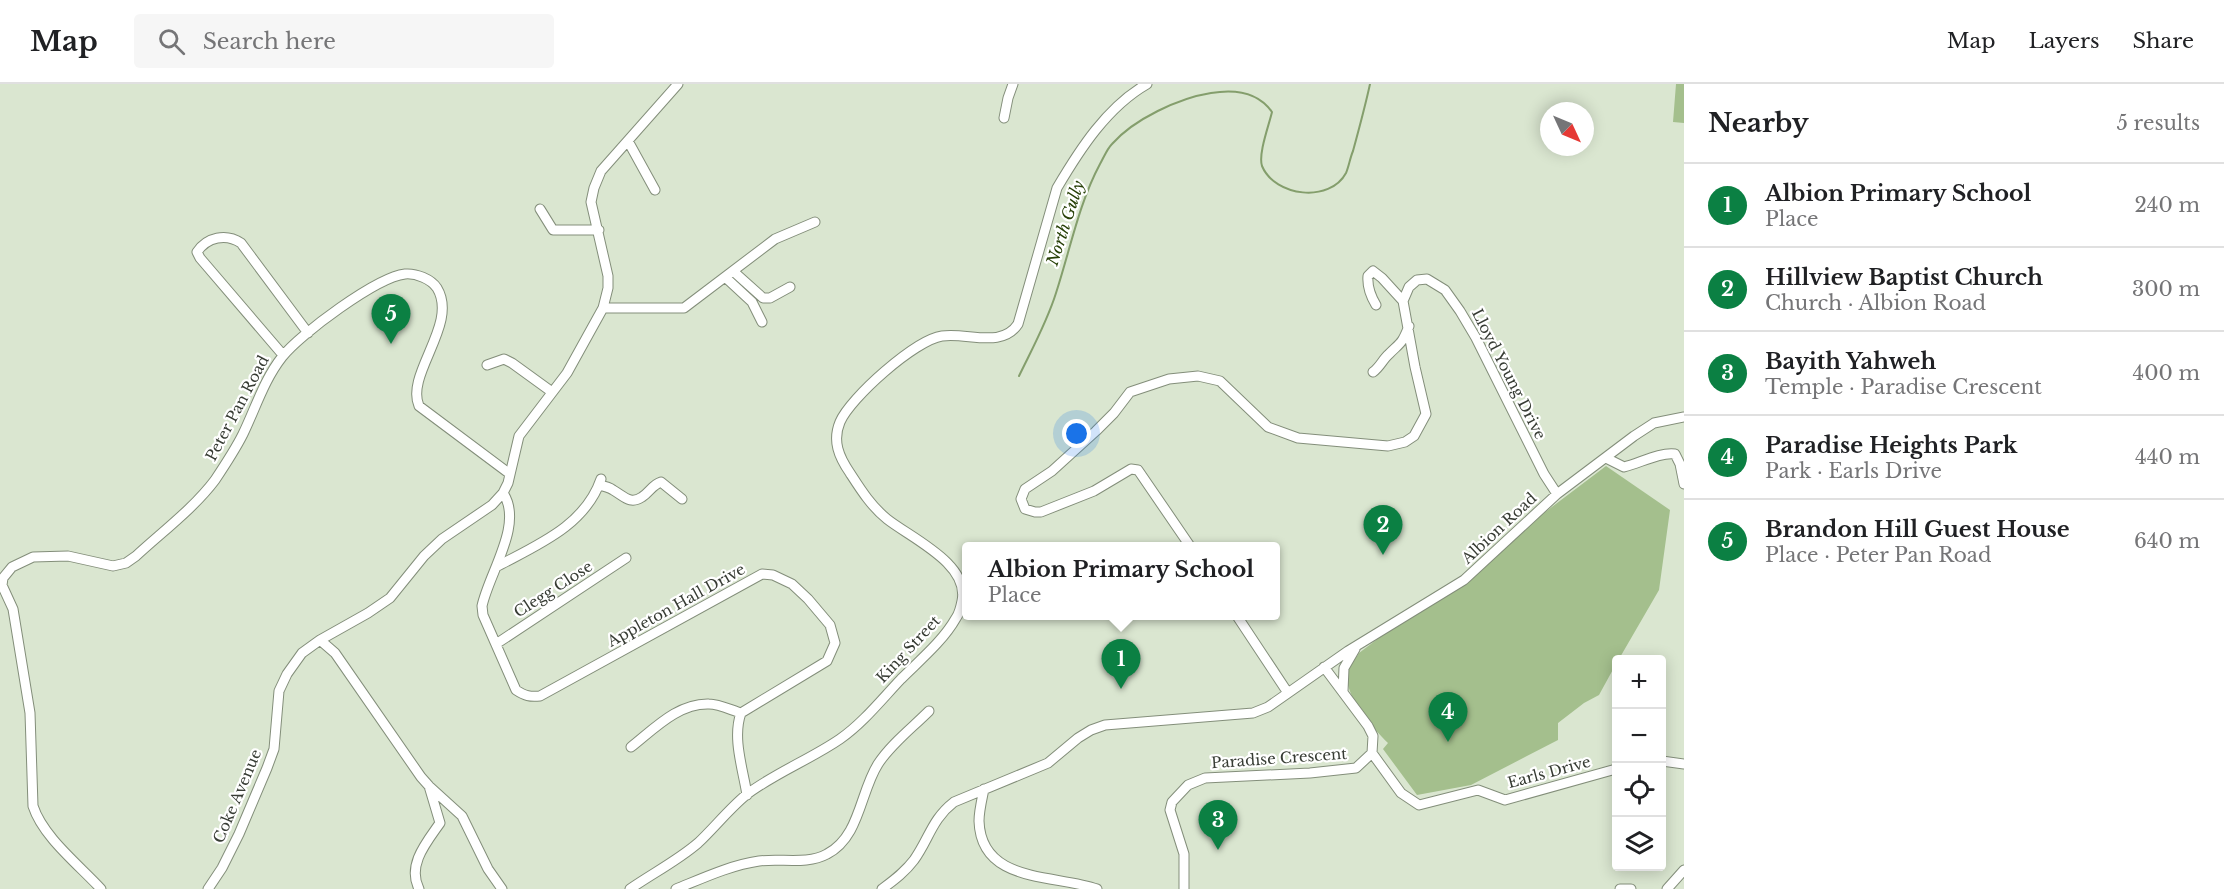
<!DOCTYPE html>
<meta charset="utf-8">
<style>
:root{--surface:#fff;--page:#f6f6f6;--text:#202124;--muted:#757577;--line:#e0e0e0;--accent:#0b8043}
body{margin:0;font-family:"Libre Baskerville",serif;background:var(--page);color:var(--text)}
.controls{position:absolute;right:18px;bottom:18px;display:grid;overflow:hidden;border-radius:6px;box-shadow:0 3px 15px #0003}
.controls button{width:54px;height:54px;display:grid;place-items:center;padding:0;border:0;border-bottom:2px solid var(--line);background:var(--surface);color:var(--text);font:30px sans-serif}
.compass{position:absolute;left:1540px;top:18px;width:54px;height:54px;border-radius:50%;background:var(--surface);box-shadow:0 3px 15px #0003;rotate:134deg}
.you{position:absolute;left:1077px;top:350px;width:21px;height:21px;margin:-15px;border:4px solid #fff;border-radius:50%;background:#1a73e8;box-shadow:0 0 0 9px #1a73e833}
.badge{display:grid;place-items:center;width:39px;height:39px;border-radius:50%;background:var(--accent);color:#fff;font-size:20px;font-weight:700}
.pin{position:absolute;translate:-50% -50px;filter:drop-shadow(0 2px 3px #0008)}
.pin::after{content:'';position:absolute;top:32px;width:21px;height:18px;background:inherit;clip-path:polygon(0 0,100% 0,50% 100%)}
.popup{position:absolute;left:962px;top:458px;width:318px;height:78px;box-sizing:border-box;display:grid;place-content:center;border-radius:6px;background:var(--surface);filter:drop-shadow(0 2px 4px #0005);font-size:20px;white-space:nowrap;color:var(--muted)}
.popup b{font-size:22px;color:var(--text)}
.popup::after{content:'';position:absolute;left:50%;top:100%;margin-left:-12px;border:12px solid transparent;border-top-color:var(--surface)}
.list{margin:0;padding:0;list-style:none}
h2{display:flex;justify-content:space-between;align-items:center;height:78px;margin:0;padding:0 24px;font-size:26px}
h2 small{font-size:20px;font-weight:400;color:var(--muted)}
.list li{display:grid;grid-template-columns:39px 1fr auto;gap:18px;align-items:center;box-sizing:border-box;height:84px;padding:0 24px;border-top:2px solid var(--line)}
.list b{display:block;font-size:22px;white-space:nowrap}
.list p{margin:0;font-size:20px;white-space:nowrap;color:var(--muted)}
.list em{font-size:20px;font-style:normal;color:var(--muted)}
.icon{flex:none;width:33px;height:33px;fill:none;stroke:currentColor;stroke-width:2;stroke-linecap:round;stroke-linejoin:round}
.map{position:relative;flex:none;width:1684px;height:805px;overflow:hidden}
header{display:flex;align-items:center;gap:36px;box-sizing:border-box;height:84px;padding:0 30px;background:var(--surface);border-bottom:2px solid var(--line)}
header strong{font-size:28px}
nav{display:flex;gap:33px;margin-inline-start:auto;font-size:21px}
.search{width:420px;height:54px;background:var(--page);display:flex;align-items:center;gap:15px;box-sizing:border-box;padding:0 21px;border-radius:6px;color:var(--muted);font-size:22px}
main{display:flex}
aside{flex:1;background:var(--surface)}
.map>svg:first-child{display:block}
</style>
<header>
<strong>Map</strong>
<div class="search"><svg class="icon" aria-label="search" viewBox="0 0 24 24"><circle cx="10" cy="10" r="6"/><path d="M15 15l6 6"/></svg>Search here</div>
<nav><a>Map</a><a>Layers</a><a>Share</a></nav>
</header>
<main>
<div class="map">
<svg width="1684" height="805" viewBox="0 0 1684 805">
<rect width="100%" height="100%" fill="#dae6d0"/>
<!-- green -->
<path fill="#a4bf8d" d="M1676,0h8v39l-11,-1z
M1606,382l64,44 -11,80 -40,69 -3,1v4l-17,31 -15,8 -26,20v17l-87,45 -54,10 -34,-46 5,-6c-16,-16 -47,-50 -40,-74 2,-5 8,-11 11,-16z"/>
<g fill="none" stroke-linecap="round" stroke-linejoin="round">
<!-- stream -->
<path stroke="#849e6c" stroke-width="2" d="M1019,292c13,-27 28,-54 37,-83 14,-43 23,-90 44,-129 4,-7 7,-15 12,-20 22,-25 67,-46 99,-51 24,-4 47,-1 61,19 -3,13 -14,42 -10,54 13,31 68,37 84,7 3,-7 4,-15 7,-22 6,-22 12,-44 17,-67"/>
<defs>
<path id="minor" d="M1004,34l4,-20 5,-14
M628,57l27,49
M540,125l13,21h46
M733,187l30,27h7l20,-11
M725,193l27,25 10,20
M1376,221c-6,-10 -9,-18 -8,-29l5,-5 9,7 21,23
M603,224h81l91,-69 40,-17
M283,271l-83,-97 -3,-6c10,-15 29,-19 44,-9l67,90
M487,281l17,-6 8,4 40,29
M1373,288c7,-5 10,-13 16,-18 12,-12 13,-10 20,-28
M1606,374l18,9c16,-4 36,-15 51,-13l5,10 4,20
M599,401c5,1 10,2 14,5 11,6 17,15 29,7 8,-5 10,-12 19,-15l21,17
M503,409c21,31 -14,80 -21,113l1,9 33,75c9,6 14,7 24,6l222,-122 11,1 19,9 16,15 22,26 5,18 -8,18 -86,52c-9,25 2,56 6,82
M1190,462l-52,-76 -7,-1 -37,22 -53,21h-6l-10,-3 -4,-10 4,-10 27,-18 44,-40 18,-18 16,-21 39,-13 29,-3 22,5 48,46 30,11 90,8 17,-4 9,-6 12,-22 -11,-47 -12,-66 6,-14 8,-7 10,-1 18,11 15,21 16,27 68,136 13,20
M496,483c41,-22 89,-41 105,-88
M1237,532l51,77
M320,556l15,13 86,124 8,9 33,30 26,53 14,20
M496,560l130,-86
M1324,583l44,59 5,10 -1,17
M1343,607l1,-23 11,-19
M631,663c23,-18 47,-44 78,-43 10,0 22,6 32,9
M1372,669l29,40 18,12 59,-15 27,10 111,-31
M1662,677l22,3
M984,705c-2,10 -5,22 -5,32 2,63 76,53 118,68
M101,805c-22,-24 -58,-52 -68,-83l-3,-93 -17,-104 -11,-24 1,-7 9,-11 21,-10 35,-1 45,10 13,-3 10,-7c26,-24 58,-48 79,-76 10,-15 20,-30 28,-46 13,-27 21,-54 39,-77 18,-23 95,-80 123,-83 11,-1 26,5 32,14 22,36 -32,86 -18,118l91,68
M208,805l14,-21 17,-34 28,-66 7,-19 5,-58 8,-17 15,-21 18,-13 48,-27 22,-15 34,-42 18,-17 50,-34 11,-12 5,-10 11,-47 48,-63 36,-65 5,-20v-12l-17,-74 3,-14 7,-17 77,-87
M419,805c-12,-24 7,-46 21,-66l-11,-37
M630,805c23,-16 47,-28 68,-46 16,-15 31,-34 48,-48 27,-21 65,-36 94,-56 23,-16 42,-40 61,-60 19,-19 42,-38 55,-61 3,-4 5,-12 6,-17 8,-37 -51,-63 -75,-82 -16,-13 -26,-29 -37,-46 -11,-16 -18,-32 -10,-51 10,-24 75,-82 102,-86 25,-4 60,13 76,-12l39,-136c23,-39 50,-81 90,-104
M676,805c27,-11 55,-24 83,-28 22,-3 48,4 68,-7 33,-17 33,-62 51,-90 13,-20 34,-36 51,-53
M882,805c12,-9 23,-17 32,-29 15,-21 18,-41 40,-58l94,-39 30,-25 13,-8 14,-5 148,-12 15,-6 80,-56 116,-71 93,-86 77,-58 20,-13 30,-6
M1184,805v-35l-14,-44 2,-8 16,-17 17,-7 105,-5 46,-5 16,-15
M1620,805h11
M1667,805l17,-19"/>
</defs>
<!-- minor casing -->
<use href="#minor" stroke="#838e7a" stroke-width="11"/>
<!-- minor -->
<use href="#minor" stroke="#fff" stroke-width="9"/>
</g>
<g text-anchor="middle" dominant-baseline="central" stroke-width="4.5" stroke-linejoin="round" paint-order="stroke">
<!-- street labels -->
<g font-size="15" fill="#373c34" stroke="#fff">
<text transform="translate(1509 290) rotate(63)">Lloyd Young Drive</text>
<text transform="translate(237 324) rotate(-62)">Peter Pan Road</text>
<text transform="translate(1499 444) rotate(-43)">Albion Road</text>
<text transform="translate(553 505) rotate(-33)">Clegg Close</text>
<text transform="translate(676 521) rotate(-29)">Appleton Hall Drive</text>
<text transform="translate(908 565) rotate(-47)">King Street</text>
<text transform="translate(1279 674) rotate(-4)">Paradise Crescent</text>
<text transform="translate(1549 688) rotate(-15)">Earls Drive</text>
<text transform="translate(237 712) rotate(-67)">Coke Avenue</text>
</g>
<!-- water labels -->
<g font-size="16" font-style="italic" fill="#274007" stroke="#fff">
<text transform="translate(1065 139) rotate(-72)">North Gully</text>
</g>
</g>
</svg>
<div class="controls">
<button>+</button>
<button>−</button>
<button><svg class="icon" aria-label="locate" viewBox="0 0 24 24"><circle cx="12" cy="12" r="6"/><path d="M12 2v4M12 18v4M2 12h4M18 12h4"/></svg></button>
<button><svg class="icon" aria-label="layers" viewBox="0 0 24 24"><path d="M12 4l9 5-9 5-9-5zM3 14l9 5 9-5"/></svg></button>
</div>
<svg class="compass" viewBox="-18 -18 36 36"><path d="M0-13l5 13h-10z" fill="#e53935"/><path d="M0 13l5-13h-10z" fill="#757577"/></svg>
<div class="you"></div>
<div class="pin badge" style="left:1121px;top:605px">1</div>
<div class="popup"><b>Albion Primary School</b>Place</div>
<div class="pin badge" style="left:1383px;top:471px">2</div>
<div class="pin badge" style="left:1218px;top:766px">3</div>
<div class="pin badge" style="left:1448px;top:658px">4</div>
<div class="pin badge" style="left:391px;top:260px">5</div>
</div>
<aside>
<h2>Nearby<small>5 results</small></h2>
<ul class="list">
<li><span class="badge">1</span><div><b>Albion Primary School</b><p>Place</p></div><em>240 m</em></li>
<li><span class="badge">2</span><div><b>Hillview Baptist Church</b><p>Church · Albion Road</p></div><em>300 m</em></li>
<li><span class="badge">3</span><div><b>Bayith Yahweh</b><p>Temple · Paradise Crescent</p></div><em>400 m</em></li>
<li><span class="badge">4</span><div><b>Paradise Heights Park</b><p>Park · Earls Drive</p></div><em>440 m</em></li>
<li><span class="badge">5</span><div><b>Brandon Hill Guest House</b><p>Place · Peter Pan Road</p></div><em>640 m</em></li>
</ul>
</aside>
</main>
